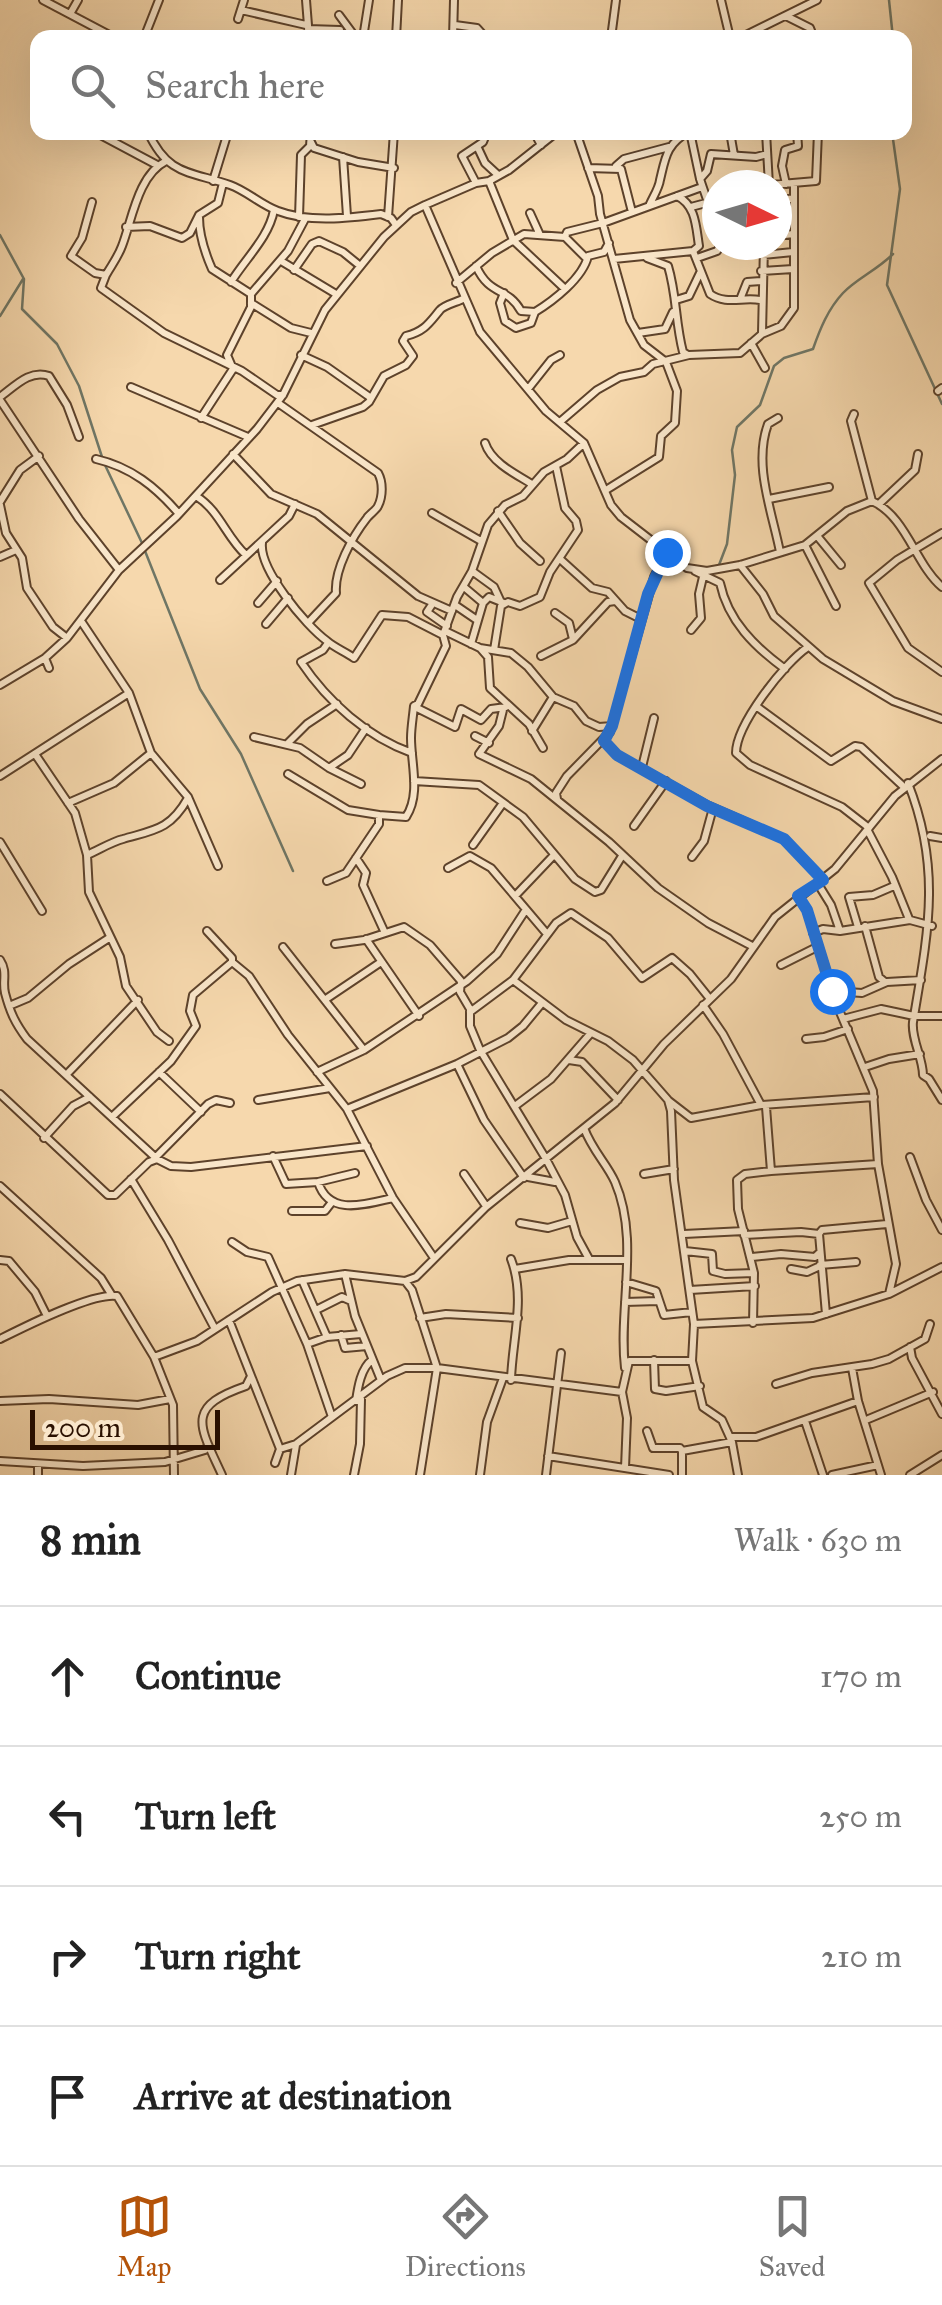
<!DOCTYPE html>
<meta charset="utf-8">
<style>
:root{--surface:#fff;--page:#f2f2f2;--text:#222;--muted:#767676;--line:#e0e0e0;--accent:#b45309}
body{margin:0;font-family:"IM FELL Great Primer",serif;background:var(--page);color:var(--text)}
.compass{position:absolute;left:702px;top:170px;width:90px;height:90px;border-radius:50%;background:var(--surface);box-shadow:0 10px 40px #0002;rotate:95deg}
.scale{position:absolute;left:30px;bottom:25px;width:190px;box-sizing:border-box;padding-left:10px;border:5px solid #2a1000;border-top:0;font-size:28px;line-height:35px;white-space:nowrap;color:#2a1000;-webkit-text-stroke:8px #f9e6ca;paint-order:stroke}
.stop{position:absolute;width:30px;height:30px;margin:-22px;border:8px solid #1a73e8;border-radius:50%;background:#fff}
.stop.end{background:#1a73e8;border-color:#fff;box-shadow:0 2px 10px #0008}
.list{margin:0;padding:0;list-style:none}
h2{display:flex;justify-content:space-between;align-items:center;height:130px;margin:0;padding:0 40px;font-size:42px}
h2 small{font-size:32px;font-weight:400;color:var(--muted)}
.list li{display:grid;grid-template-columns:65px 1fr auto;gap:30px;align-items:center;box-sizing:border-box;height:140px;padding:0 40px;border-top:2px solid var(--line)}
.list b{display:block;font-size:38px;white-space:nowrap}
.list em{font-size:32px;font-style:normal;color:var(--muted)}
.icon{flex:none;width:55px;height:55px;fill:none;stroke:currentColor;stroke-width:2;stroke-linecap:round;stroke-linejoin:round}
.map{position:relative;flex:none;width:942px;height:1475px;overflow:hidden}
.search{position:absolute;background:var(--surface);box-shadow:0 10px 40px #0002;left:30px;right:30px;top:30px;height:110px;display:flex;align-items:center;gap:25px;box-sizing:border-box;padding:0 35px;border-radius:20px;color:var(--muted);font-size:38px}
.sheet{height:690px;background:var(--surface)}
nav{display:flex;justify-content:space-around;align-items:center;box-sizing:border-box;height:140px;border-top:2px solid var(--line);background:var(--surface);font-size:28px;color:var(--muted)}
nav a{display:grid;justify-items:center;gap:5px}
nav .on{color:var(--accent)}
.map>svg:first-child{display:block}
</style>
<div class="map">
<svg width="942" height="1475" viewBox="0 0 942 1475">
<rect width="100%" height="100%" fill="#f6d8ad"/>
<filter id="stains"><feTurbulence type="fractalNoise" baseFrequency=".002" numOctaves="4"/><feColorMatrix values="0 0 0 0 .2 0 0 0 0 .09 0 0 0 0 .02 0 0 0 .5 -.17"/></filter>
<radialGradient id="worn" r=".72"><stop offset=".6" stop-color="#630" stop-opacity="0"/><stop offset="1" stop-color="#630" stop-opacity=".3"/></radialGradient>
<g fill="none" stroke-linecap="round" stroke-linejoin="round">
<!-- stream -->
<path stroke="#6f7665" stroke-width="2.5" d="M889,0l4,38
M892,132l8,57 -13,96 55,119
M0,235l24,44 -2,30 35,35 22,42 23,71
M0,316l23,-37
M105,465l37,78
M145,551l55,138 41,65 52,117
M719,565l8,-21 8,-69 -3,-25 5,-23 23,-22 14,-39 10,-8 29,-9c7,-20 15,-40 30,-56 13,-14 34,-23 50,-39"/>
<defs>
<path id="minor" d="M43,0l72,38
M306,0l3,38
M721,0l9,38
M241,10l65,15
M70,14l8,-14
M339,15l17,23
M786,16l24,12 4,10
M238,19l6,-19
M455,25l22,3 9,10
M308,29l32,1
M144,38l15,-38
M363,38l6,-38
M396,38l2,-38
M453,38l1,-38
M611,38l5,-38
M740,38l77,-38
M95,132l62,33
M148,132c20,44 42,39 82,53 17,6 31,20 48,26 31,12 71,7 103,3l10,4 5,7
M534,132l7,13
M576,132l22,64 2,18 30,106 14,25 22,17 11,29 -2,32 -14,13 -2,21 -53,33
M690,132l10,47 17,50
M730,132l4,23
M766,132l3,53
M311,142l3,6 44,14 36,6
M477,146l8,17 13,12
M343,157l4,59
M616,166l8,-7 45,-12
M588,168l33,1 11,43
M700,179l7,-8 4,-17 45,3 11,-3
M213,181l15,-49
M489,181l24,59 51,48
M476,183l-14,-27 21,-14 4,-10
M786,184l-4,-18 3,-16 13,-4 -1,-14
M769,185l47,-4 2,-49
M677,196c19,9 19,31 22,50l-6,5 17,43c16,11 32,3 50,6
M777,201l17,-3
M92,202l-10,36 -11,18 24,17 11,2 -5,13 63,45 78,38 35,24h6
M650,204c3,-7 9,-16 10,-24 5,-20 6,-37 29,-48
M425,205l55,127 66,79 38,32 27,62 10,12 66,51 20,3 33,-6 65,-20 42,-34 25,-10c35,16 43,63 70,86
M691,207l26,-7
M530,213l10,22
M199,217c0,17 6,36 13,52l39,25
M299,217l2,-62 9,-9 1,-14
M388,217l6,-85
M126,227l24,-1 32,12 8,-5 9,-18 19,-12 5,-20
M777,236l16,-2
M565,237l22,22
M763,255l30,-3
M647,258l21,8c9,30 7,55 15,86l5,3
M697,258l20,-7 4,-6
M614,259l79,-8
M281,261l55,33
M476,266c14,31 31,20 45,45l14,1c18,-11 48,-34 53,-56l16,-4 5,-9
M294,270l18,-26 7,-3 24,11 16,13
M761,271l32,-2
M106,275c5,-9 12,-18 16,-29 10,-26 16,-71 44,-85
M231,282c15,-24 38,-45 43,-72
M456,283l36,-30 32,-19 41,3 2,-5 36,-9 99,-36
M504,293l-4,10 5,18 11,7 15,-5 4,-11
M741,297l6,-15 14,-1
M676,300l13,-4 11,-23
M251,303l40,25 20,5
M638,333l27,-4 8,-17
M762,333l2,-88
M751,343l14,25
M301,355l26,12 44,31
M131,387l117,50
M528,389l23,-29 9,-5
M938,391l4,-3
M0,397c15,-11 30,-28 49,-21l18,29 12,32
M0,400l79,119 40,51
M278,403l100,70c5,9 5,23 0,33 -1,3 -9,9 -11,12 -15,19 -33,52 -31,75l-28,30
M854,414l-3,7 21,80
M201,418l32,-49 -6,-14 24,-48v-13l37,-43 17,-32
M778,418l-10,6c-15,41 4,87 12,128
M561,421l36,-31 23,-13 24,-5 9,-8 36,-9 51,-2 22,-19 19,-8 13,-18v-125
M312,425l51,-18 6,-5 15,-26 22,-11 7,-9 -10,-15 3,-5c19,-5 23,-13 34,-26 4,-5 17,-8 23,-11
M485,443c6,19 30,31 47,41
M233,454l38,40 46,20 101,82 34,15
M96,459c35,8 60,28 83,55
M196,496c24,15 30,41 50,59
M769,499l60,-12
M0,502l20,-32 19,-14
M879,504l36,-34 3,-16
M0,505l6,28 16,25 5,30 26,39 14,11
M498,511l22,32 20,18
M432,513l49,28
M942,533l-45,27 -28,23 39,65 34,24
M818,537l23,28
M262,543c-3,26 43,82 65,98 8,7 19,11 27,17l28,-43 26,2 35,18
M805,545l31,61
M0,557l16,-7
M560,559l32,29 16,4 17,19 14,7 1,5
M740,565l23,29 11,22 49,43 70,42 49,18
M472,571l22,16 6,13
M695,571l25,12c8,38 35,64 65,86
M220,580l69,-64 6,-12
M464,587l19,16 6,-6 15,6
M258,603l19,-22
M433,603l-6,9 20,14
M455,605l22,15
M555,613l14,10 4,16
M81,621l48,72 22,60 37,44 30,69
M266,624l22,-26
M691,630l10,-12 -2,-24 4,-17
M445,631l35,17 31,5 17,14 25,30 21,9 12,15 13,6 13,-1
M328,643l-5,7 -22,12c27,40 66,75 111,91
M471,644l12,-41
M808,647c-24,16 -72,78 -72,106l14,12 92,42 27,21
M481,649l7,8 2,31 39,36 14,24
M494,650l7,-44 7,-4 12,4 20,-9 10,-25 28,-42 -2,-9 -11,-13 -9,-42
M541,656l32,-16 35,-38 7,-1
M45,658l4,10
M0,685l45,-27 22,-20 52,-68 58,-54 80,-87 26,-34 42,-85 59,-73 27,-25 14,-7 51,-22 13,-2 20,-11 48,-38
M756,706l75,55 24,-15 6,1 44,41
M415,707l40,20 6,-18 20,11 10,-11 15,-2
M503,710l-4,16 -20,28 52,25 78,63 49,46 50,35 44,23
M532,731l21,-34
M475,736l14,7
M254,737l46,11 29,20 32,16
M604,741l13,14 90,50 77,34 39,41
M288,743l19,-19 30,-20
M35,754l40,59 12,42 2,37 31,65 6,29 31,46 12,9
M642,767l12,-49
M329,768l19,-13 18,-27
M288,774l60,36 31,5
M0,776l129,-83
M414,781l65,4 44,32 52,62 20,13 6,-2 21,-34
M908,783c34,86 20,150 5,239 -2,17 10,36 10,53l6,4 13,21
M557,799l-1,-6 11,-17 43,-44 44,-155 13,-26
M68,803l46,-20 37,-30
M634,826l32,-45
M868,831l24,46 17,42
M930,836l12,2
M0,842l42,69
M473,845l30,-42
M87,855c12,-5 24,-13 36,-16 31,-9 47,-9 65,-41
M692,857l12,-16 9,-33
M356,858l10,15 -3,12 22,48
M448,868l22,-12 21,12 56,66
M327,881l19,-8 33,-49v-9l27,2c15,-23 5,-53 5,-79 0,-10 2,-21 3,-32l4,-2 28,-58 -3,-11 14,-38 15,-26 16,-46 17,-20 18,-9 21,-24 23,-13 17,-16
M818,884l13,21 9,26
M516,895l38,-40
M798,896l9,14 30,95 36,86 5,73 18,100 -7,30
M865,926l14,51 6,5
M858,927l-9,-30 24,-2 21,-9
M207,931l25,27v4l17,14 39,59 59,74 46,89 41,60
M813,933l10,-4 17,2 70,-11 22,6
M366,939l53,77
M335,944l29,-4 40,-13 26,18 31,36 -1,11 10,17v17l10,24 66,109 19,36 12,42 12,22
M283,947l81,103
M0,960c8,12 2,21 5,33 5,19 10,30 22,46l130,120 14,7 20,1 176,-21
M781,965l36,-18
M513,980l53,40 42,21 25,19 35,40 3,11 3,69 20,144 -2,37 11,46 19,13 10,22 6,33
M833,991l29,2 25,-11 34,-2
M326,999l55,-37
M703,1005l20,29 38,71 113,-8
M9,1006l19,-8 41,-34 40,-26
M470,1012l43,-32 43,-57 15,-10 37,25 34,40 30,-20 18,16 20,25
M843,1019l38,-10 33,7h28
M806,1039l18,-2 24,-8
M569,1060l13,2 36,38
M457,1064l27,56 40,58
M865,1067l24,-8 31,-5
M159,1072l42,40
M317,1072l47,-22 103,-69 30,-27 28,-43
M67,1074l71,-74
M0,1094l108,101h7l34,-33 8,-3
M258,1100l72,-12
M669,1101l22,17 70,-13
M515,1106l36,-27 39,-45
M347,1109l110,-45 51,-26 15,-12 19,-23
M113,1116l58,-55 25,-35 -6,-15 3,-16 39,-33
M584,1128c8,22 23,36 31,54 25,58 3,126 10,186
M44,1138l29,-32 17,-9
M273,1156l13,28 32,-2 37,-9
M910,1157l16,43 16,30
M155,1158l53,-54 8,-4 14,3
M771,1171l107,-7
M464,1174l22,32
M644,1174l30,-5
M528,1177l27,5
M131,1179l37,61 47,89
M318,1182c11,35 48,22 75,16
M0,1186l101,92 10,16
M292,1211h33l7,-9
M520,1223l28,5 24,-7
M684,1234l60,-3
M819,1234l7,80
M744,1235l57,-3 18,2 3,-4 65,-6
M232,1242l15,10 21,5 39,87 25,73
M685,1251l27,3 1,17 12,3 29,-1
M752,1257l29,-3 34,3 3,-3
M0,1260l9,1 26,31 12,24
M820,1265l36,-3
M515,1269l54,-9h57
M791,1269l16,3 13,-6
M345,1274l10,42 26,64
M302,1280l25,57
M405,1281l11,-4 70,-70 129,-104 49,-59 67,-65 44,-62 60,-48 60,-73 47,-37
M626,1282l30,9 8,24 28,-3
M690,1290l65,-4
M625,1302l33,-1
M316,1310l26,-13 9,4
M420,1318l26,-4 72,4
M229,1320l51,129 -5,14
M753,1323l1,-50 -16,-64 -1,-29 8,-6 26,-3 -5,-64
M694,1324l119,-6 76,-24 53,-27
M341,1335l4,13 22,-2
M0,1339c24,-12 93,-47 117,-43l37,61 19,48 1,70
M307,1344l20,-7 34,-3
M910,1347l2,11 30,56
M154,1357l43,-16 75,-49 25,-11 48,-7 60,7 7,9 25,78 -17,107
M654,1360l1,29 11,2 34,-5
M852,1368l6,33 23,74
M511,1380c1,-40 15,-82 0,-121
M776,1384l36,-11 60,-9 17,-5 36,-20 5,-15
M0,1401l49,-2 89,6 32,-6
M356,1401c2,-14 5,-33 16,-41
M866,1420l67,-28
M805,1421l18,54
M647,1431l6,17h27l2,3 50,-9
M732,1437h24l102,-36
M280,1449l16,-5 91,-68 18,-8h32l185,24
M548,1456l121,19
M0,1461l83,5 82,-4 40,-12 3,-5
M625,1468l2,-50 -5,-26 7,-31h63
M38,1475v-10
M222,1475c-23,-50 -37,-68 24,-89l4,-8
M291,1475l5,-30
M354,1475l6,-31 1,-45
M480,1475l7,-53 16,-44
M546,1475l15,-122
M682,1475v-24
M832,1475l46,-10
M910,1475l32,-20"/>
</defs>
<!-- minor casing -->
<use href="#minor" stroke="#5d422b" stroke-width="10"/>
<!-- minor -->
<use href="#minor" stroke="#f9e6ca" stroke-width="6"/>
</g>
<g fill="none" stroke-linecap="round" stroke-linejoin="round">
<!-- route -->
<path stroke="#1a73e8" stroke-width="12" d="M667,552l-19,42 -36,132 -8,15 13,14 90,51 77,33 39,41 -25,16 9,14 25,81"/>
</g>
<rect width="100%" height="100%" filter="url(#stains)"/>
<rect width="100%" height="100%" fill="url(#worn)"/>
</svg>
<svg class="compass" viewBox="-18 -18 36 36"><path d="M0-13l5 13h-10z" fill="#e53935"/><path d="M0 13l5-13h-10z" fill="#767676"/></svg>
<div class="scale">200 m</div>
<div class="stop" style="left:832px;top:991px"></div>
<div class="stop end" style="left:667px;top:552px"></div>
<div class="search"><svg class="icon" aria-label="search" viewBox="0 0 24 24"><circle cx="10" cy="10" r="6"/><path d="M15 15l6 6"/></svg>Search here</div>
</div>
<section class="sheet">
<h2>8 min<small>Walk · 630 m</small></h2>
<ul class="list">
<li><svg class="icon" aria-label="ahead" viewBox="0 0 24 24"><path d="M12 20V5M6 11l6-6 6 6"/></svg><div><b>Continue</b></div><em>170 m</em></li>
<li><svg class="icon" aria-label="left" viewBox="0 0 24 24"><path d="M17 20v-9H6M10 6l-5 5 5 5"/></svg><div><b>Turn left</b></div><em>250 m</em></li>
<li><svg class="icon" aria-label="right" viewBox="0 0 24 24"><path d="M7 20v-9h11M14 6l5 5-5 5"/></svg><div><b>Turn right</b></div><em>210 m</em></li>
<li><svg class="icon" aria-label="arrive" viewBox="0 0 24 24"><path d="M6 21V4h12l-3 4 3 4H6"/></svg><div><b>Arrive at destination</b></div></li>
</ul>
</section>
<nav>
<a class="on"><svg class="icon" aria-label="map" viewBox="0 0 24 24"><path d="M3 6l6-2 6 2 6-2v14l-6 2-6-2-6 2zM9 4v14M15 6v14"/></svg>Map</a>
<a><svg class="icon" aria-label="directions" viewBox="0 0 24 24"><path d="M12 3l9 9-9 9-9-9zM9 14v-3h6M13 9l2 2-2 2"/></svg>Directions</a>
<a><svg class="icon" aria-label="saved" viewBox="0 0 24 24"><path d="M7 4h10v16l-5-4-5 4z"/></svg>Saved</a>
</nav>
